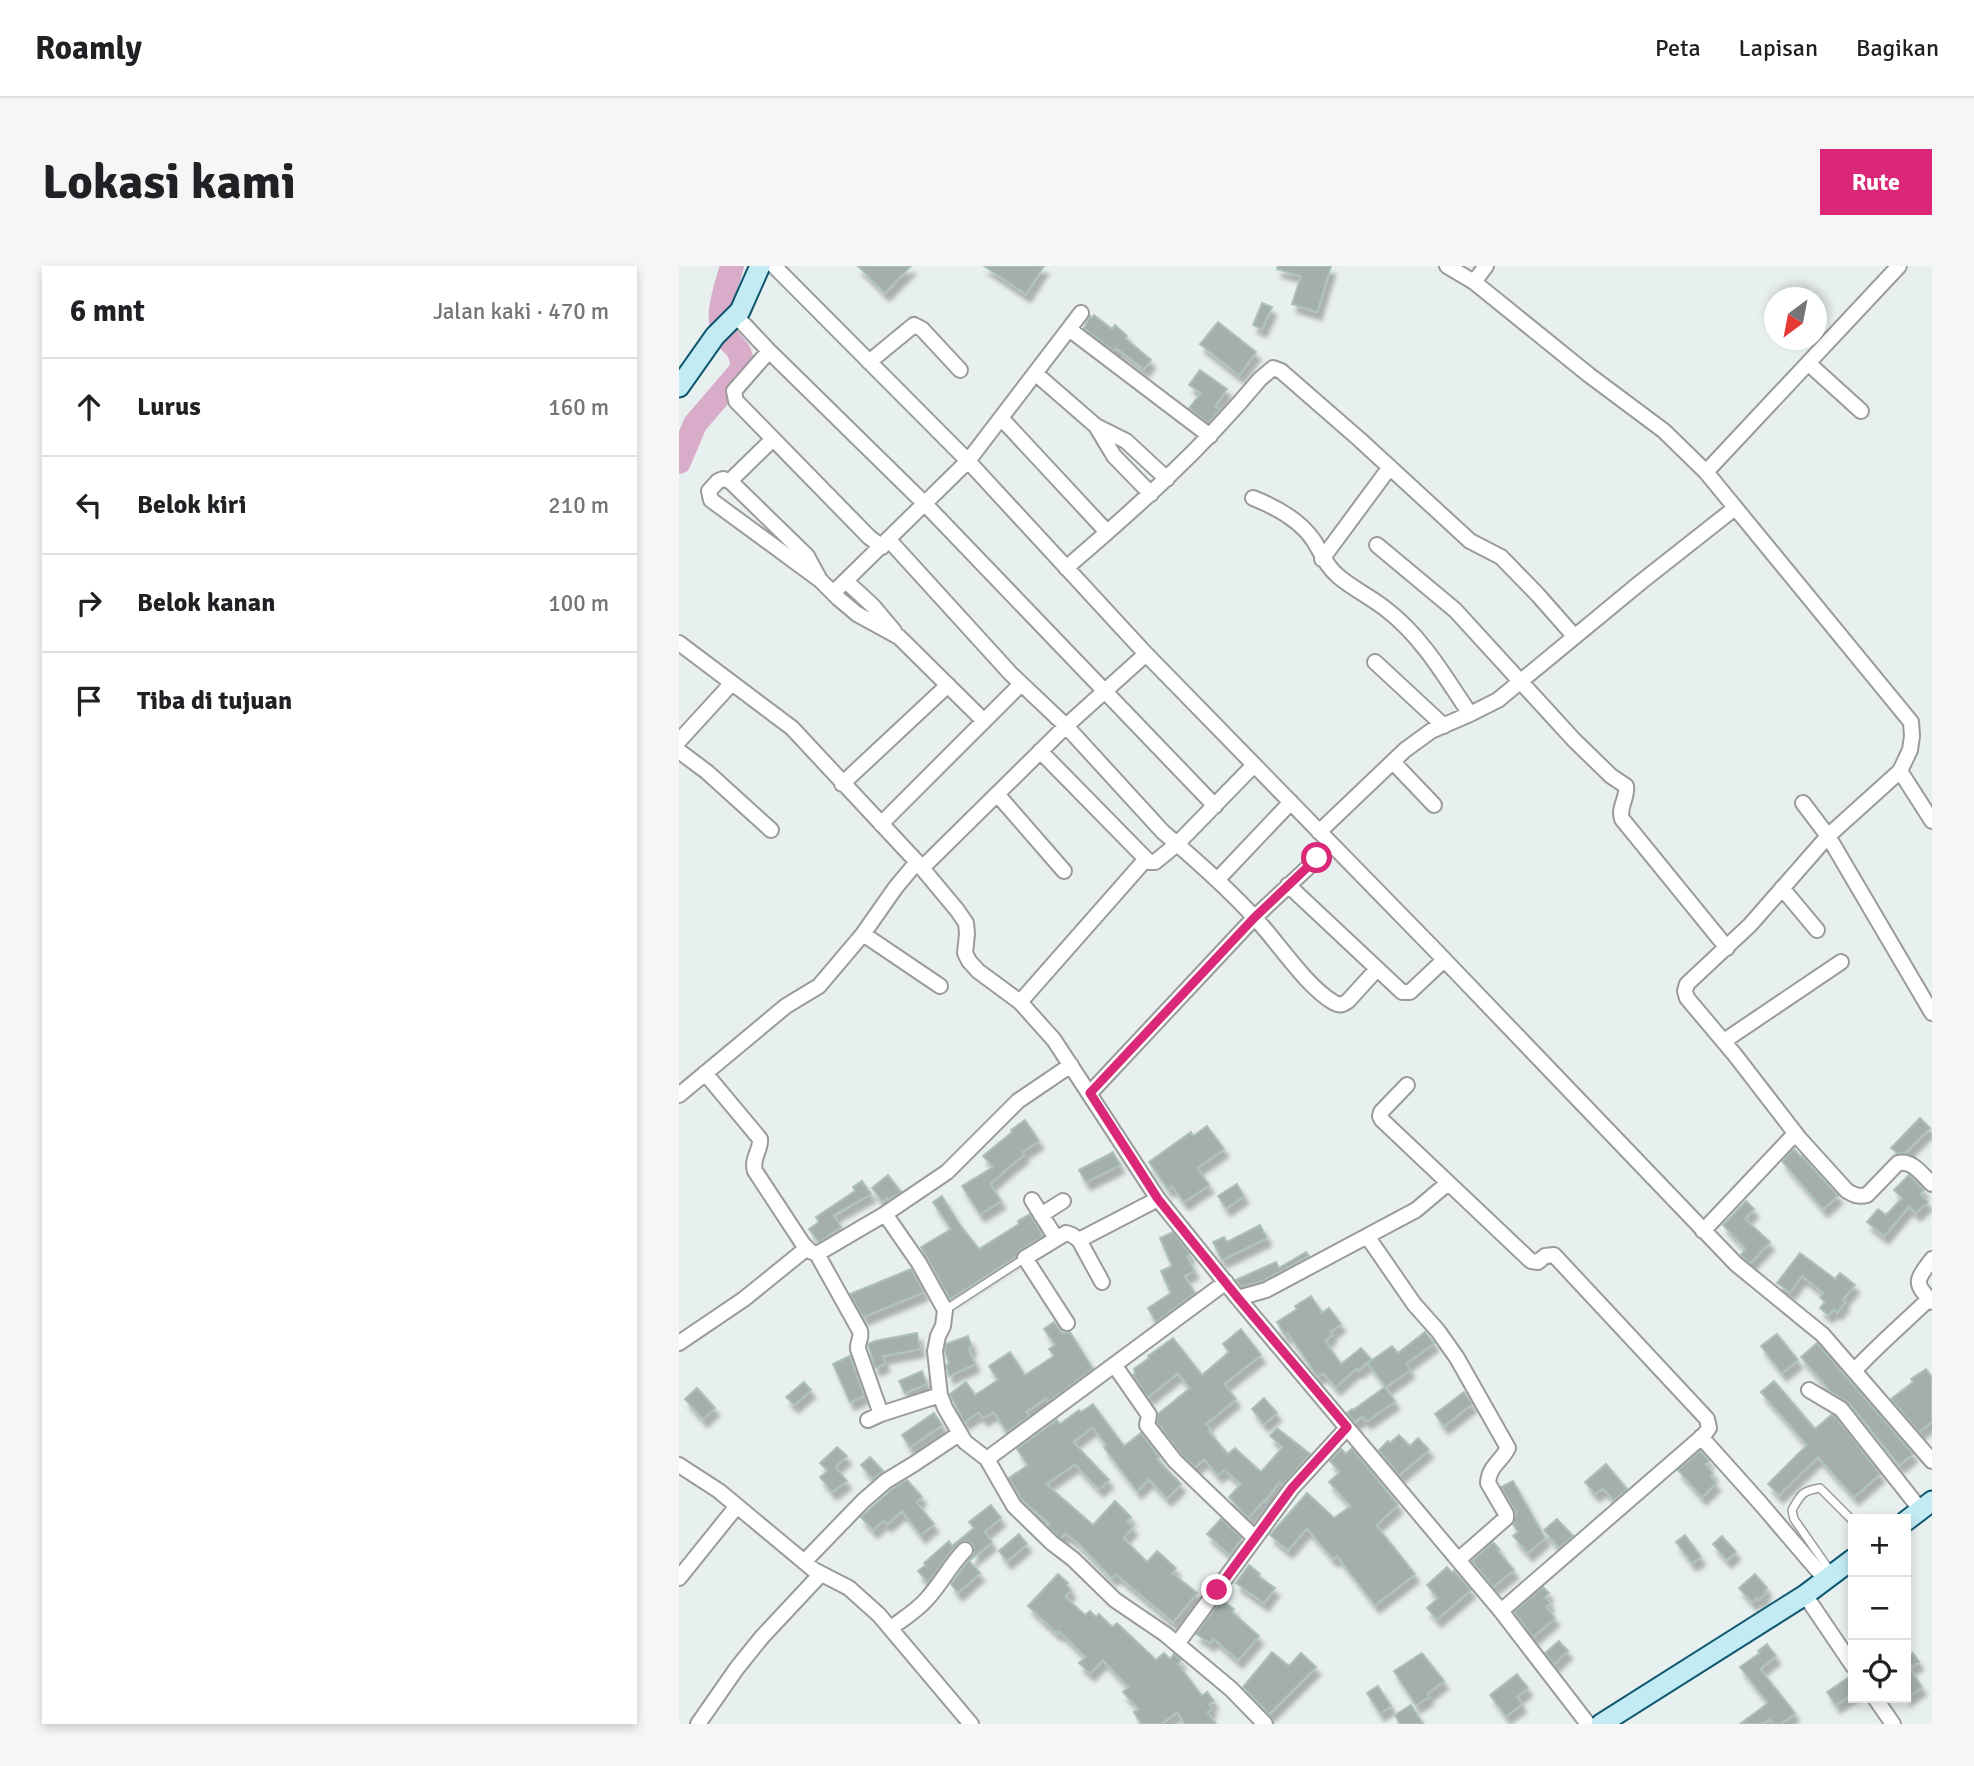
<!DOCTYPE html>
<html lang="id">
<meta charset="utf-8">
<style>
:root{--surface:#fff;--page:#f6f6f6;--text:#202124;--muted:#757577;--line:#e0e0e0;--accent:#db2777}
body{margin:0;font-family:Signika,sans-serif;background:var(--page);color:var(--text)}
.controls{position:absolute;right:21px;bottom:21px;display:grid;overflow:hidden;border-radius:0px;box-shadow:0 4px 10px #0003}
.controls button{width:63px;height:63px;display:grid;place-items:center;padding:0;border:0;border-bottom:2px solid var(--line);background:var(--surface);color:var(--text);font:35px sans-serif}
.compass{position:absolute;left:1085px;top:21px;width:63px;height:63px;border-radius:50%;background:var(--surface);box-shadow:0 4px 10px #0003;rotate:212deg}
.stop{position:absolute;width:21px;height:21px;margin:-16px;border:5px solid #db2777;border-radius:50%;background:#fff}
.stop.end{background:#db2777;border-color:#fff;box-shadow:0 2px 7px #0008}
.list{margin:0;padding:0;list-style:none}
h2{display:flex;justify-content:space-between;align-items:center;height:91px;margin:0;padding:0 28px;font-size:30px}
h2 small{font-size:23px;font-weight:400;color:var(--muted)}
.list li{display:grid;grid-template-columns:46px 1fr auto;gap:21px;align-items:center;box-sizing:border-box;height:98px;padding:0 28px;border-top:2px solid var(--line)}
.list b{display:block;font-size:26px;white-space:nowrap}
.list em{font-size:23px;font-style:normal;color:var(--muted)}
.icon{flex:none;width:38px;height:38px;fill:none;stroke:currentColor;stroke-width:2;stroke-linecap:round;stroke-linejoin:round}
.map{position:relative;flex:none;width:1253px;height:1458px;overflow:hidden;border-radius:0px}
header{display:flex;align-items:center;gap:42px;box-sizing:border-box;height:98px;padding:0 35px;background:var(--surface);border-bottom:2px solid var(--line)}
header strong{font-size:33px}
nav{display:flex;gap:38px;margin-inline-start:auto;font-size:24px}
.intro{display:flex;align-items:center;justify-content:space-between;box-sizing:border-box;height:168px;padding:0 42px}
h1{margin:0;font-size:49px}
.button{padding:18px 32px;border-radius:0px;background:var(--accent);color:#fff;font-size:24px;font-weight:700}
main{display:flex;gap:42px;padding:0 42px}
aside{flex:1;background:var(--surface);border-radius:0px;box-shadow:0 4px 10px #0003}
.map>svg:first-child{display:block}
</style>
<header>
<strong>Roamly</strong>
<nav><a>Peta</a><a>Lapisan</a><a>Bagikan</a></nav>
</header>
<div class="intro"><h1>Lokasi kami</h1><a class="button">Rute</a></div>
<main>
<aside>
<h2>6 mnt<small>Jalan kaki · 470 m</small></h2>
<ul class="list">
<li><svg class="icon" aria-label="ahead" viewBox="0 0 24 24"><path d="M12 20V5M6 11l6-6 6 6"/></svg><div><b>Lurus</b></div><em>160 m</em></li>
<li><svg class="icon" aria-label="left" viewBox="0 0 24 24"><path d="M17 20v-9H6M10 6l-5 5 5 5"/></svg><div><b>Belok kiri</b></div><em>210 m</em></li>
<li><svg class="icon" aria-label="right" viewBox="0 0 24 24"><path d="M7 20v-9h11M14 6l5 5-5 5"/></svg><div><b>Belok kanan</b></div><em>100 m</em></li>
<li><svg class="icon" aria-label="arrive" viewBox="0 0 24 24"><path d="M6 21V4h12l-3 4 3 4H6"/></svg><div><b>Tiba di tujuan</b></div></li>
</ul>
</aside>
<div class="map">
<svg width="1253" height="1458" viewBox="0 0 1253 1458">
<defs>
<filter id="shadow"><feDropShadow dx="4.5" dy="8" stdDeviation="2" flood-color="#0004"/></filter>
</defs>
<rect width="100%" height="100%" fill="#e8f0ef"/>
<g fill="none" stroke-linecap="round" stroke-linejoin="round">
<!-- river -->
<path stroke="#d9adc9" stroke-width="24" d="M0,196l16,-38 48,-56c-4,-24 -5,-15 -17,-32 -13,-17 1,-51 6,-70"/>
</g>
<!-- building -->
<path fill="#a4aeaa" stroke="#acc1b8" stroke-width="2" filter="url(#shadow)" d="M179,0h53l-26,27z
M305,0h60l-18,28z
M599,0h53l-14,46 -25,-8 9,-28 -24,-7z
M583,37l10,4 -10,22 -9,-4z
M415,49l18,14 3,-4 12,11 -2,2 26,22 -7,9 -28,-21 -2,3 -30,-23 6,-12 2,2z
M539,56l38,30 -17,23 -39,-31z
M521,104l27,19 -12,17 5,4 -12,13 -19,-15 12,-15 -12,-8z
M1241,852l10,10 -25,25h-8l-6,-5z
M346,854l14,21 -17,11 2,3 -13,10 -21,19 11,17 -21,13 -18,-28 31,-19 -10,-11 29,-24 -1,-2z
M528,860l17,23 -27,19 12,17 -25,17 -12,-16 -4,3 -19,-27 42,-30 2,4z
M1115,883l7,8 1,-1 36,40 -15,13 -41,-48z
M434,886l7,13 -34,17 -7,-12z
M209,909l13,17 -13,8 -1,-2 -5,3 -10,-13z
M1230,909l15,15 -4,4 8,8 -12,11 -7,-7 -25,30 -17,-14 11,-13 8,6 16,-17 -8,-8z
M183,915l9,13 -38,21 8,12 -22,15 -10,-13 10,-7 -3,-5 39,-26 -2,-4z
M558,918l7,12 -18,12 -8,-12z
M263,930l18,29 19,24 40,-25 -1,-3 12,-7 13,22 -23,14 -4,7 -66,42 -29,-52 30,-18 -18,-27z
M1067,935l8,8 -9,10 25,23 -20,21 -9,-8 5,-6 -23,-24z
M581,959l7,13 -45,22 -9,-18 11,-5 3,5z
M494,966l17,22 -3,2 7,15 -10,5 11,17 -39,29 -8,-14 23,-15 -10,-22 11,-5 -12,-28z
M627,986l3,4 -47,25 -21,6 -5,-7 40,-18 3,6z
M1121,987l35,26 5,-6 15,12 -13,15 3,2 -8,10 -3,-3 -6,6 -8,-7 5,-6 -5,-5 4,-4 -22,-17 -12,16 -13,-9z
M232,1003l13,23 -61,25 -13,-23z
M632,1030l11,17 7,-5 12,16 -11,8 2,3 -7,6 16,23 20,-16 10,11 -12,11 -2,-2 -21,19 -13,-14 -6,3 -29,-43 -3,2 -8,-13 20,-13 -2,-3z
M375,1056l8,11 8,-1 23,37 -45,33 -2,-4 -20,14 3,4 -22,16 -13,-20 -11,6 -4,-6 -15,10 -14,-28 16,-12 9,13 23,-15 -9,-14 21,-14 15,23 29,-19 -5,-7 6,-4 -11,-16z
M562,1063l20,26 -37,29 12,15 -30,25 4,5 -2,2 20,23 7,-6 26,24 22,-25 -13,-11 7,-8 33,26 -27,31 -4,-3 -14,19 -1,-1 -16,18 -19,-21 12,-13 -17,-15 -6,6 -14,-16 -9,8 -13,-12 -25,-32 1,-9 32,-26 -12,-15 -30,24 -15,-22 2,-1 -1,-5 15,-11 -1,-2 25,-18 29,37 27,-23 -6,-8z
M746,1066l9,11 -28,21 4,6 -24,17 -18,-24 24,-17 6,7z
M238,1067l3,16 -38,7 3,8 -10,4 -7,-24 7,-3z
M1098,1068l21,26 -16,13 -21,-27z
M289,1070l4,11 -4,1 7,16 -26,12 -3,-11 3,-1 -4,-13 1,-7z
M1138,1077l96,111 -14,11 -50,-62 -19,-12 -29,-34z
M171,1090l14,40 -14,6 -17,-38z
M1247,1103l6,8v44l-13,11 -28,-33 22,-17 -2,-3z
M243,1105l5,13 -22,9 -6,-12z
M1095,1115l41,48 16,-14 4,1 45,58 -26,23 -36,-40 -39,38 -11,-11 39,-39 -46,-53z
M125,1116l7,8 -17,15 -8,-8z
M706,1121l10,14 -28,20 -5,-5 -7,6 -8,-9 5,-4 1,1z
M18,1122l18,20 -12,11 -18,-20z
M785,1126l8,12 -28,22 -9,-12z
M585,1132l13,15 -13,11 -12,-15z
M414,1138l31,42 17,-13 18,24 -2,2 24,25 -14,14 -18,-19 -12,12 -33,-44 2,-2 -13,-18 -20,15 36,38 -10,9 -24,-25 -29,20 47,41 22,-24 16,16 -4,4 6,6 -10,11 24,24 10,-11 19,17 -4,5 25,20 -24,29 -57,-48 -4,4 -36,-37 -11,-8 -4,5 -3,-2 -10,-10 2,-2 -28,-24 -13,-22 19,-13 -11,-16 40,-29 3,4 19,-14 2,2z
M255,1147l8,12 -32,22 -8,-12z
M720,1169l11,11 8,-8 11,12 -30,25 -20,-25 9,-9 2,2z
M158,1181l10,9 -12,11 12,14 -15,11 -12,-15 8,-6 -8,-8z
M673,1182l46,57 -22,20 39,49 -40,31 -38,-49 -4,3 -26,-31 -19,22 -18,-15 37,-42 27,25 17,-12 -22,-24 11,-10 -10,-11 11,-12 5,5z
M1021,1185l9,10 -4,3 8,9 -3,4 6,6 -14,14 -24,-27z
M191,1191l13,14 -10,8 -12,-14z
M927,1198l21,25 -13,11 -11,-12 -8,6 -10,-12z
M228,1214l15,17 -6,5 18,22 -13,11 -19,-24 -15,13 -3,-4 -11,10 -12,-13 31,-28z
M834,1215l32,57 -17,15 -15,-17 5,-4 -5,-8 3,-11 -15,-26z
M312,1239l10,13 -17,14 8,10 -23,19 11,12 -22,20 -7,-9 23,-31 -2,-10 -9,-2 -11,9 -24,33 -10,-12 8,-6 -2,-2 25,-22 3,5 22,-18 -5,-6z
M542,1253l21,19 -12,17 -23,-21z
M878,1253l16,17 -14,12 -15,-18z
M340,1268l8,10 -20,17 -8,-10z
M1006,1269l16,22 -9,6 -16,-21z
M1043,1270l14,16 -9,8 -14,-16z
M814,1276l7,8 -2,1 16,19 -21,17 -21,-26z
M570,1299l11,9 -2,2 17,12 -11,15 -28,-20z
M768,1301l5,6 2,-2 17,19 -34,29 -10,-11 11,-10 -11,-13z
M379,1308l10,9 -2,2 5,5 -6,7 20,18 5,-4 6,6 3,-3 13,13 5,-4 39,37 8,-7 6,6 4,-5 7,6 -3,4 24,32 5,-4 7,9 -5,3 3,5 -5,3 9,12h-31l-8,-12 -16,12h-20l-7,-12 5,-3 -16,-17 6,-5 -26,-27 -13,13 -11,-10 7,-6 -27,-26 -2,2 -29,-27z
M1076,1308l12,14 -3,4 1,2 -7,6 -2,-2 -4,4 -13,-14z
M864,1321l6,6 -4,4 5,6 -4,4 9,11 -22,19 -19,-25z
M542,1334l13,9 -2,3 27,24 -21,24 -25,-22 -3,5 -14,-9z
M880,1375l9,10 -14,13 -9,-11z
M1088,1378l9,12 -16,13 35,44 -14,11h-8l-4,-5 -7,5h-22l28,-21 -28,-36 20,-14 -2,-2z
M593,1386l17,14 12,-13 15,14 -47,47 -26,-27z
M743,1387l22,28 -17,13 2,3 -13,8 -22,-34z
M1234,1387l6,9 -10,6 13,19 -16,11v-40z
M838,1408l11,14 -11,9 5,7 -16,12 -16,-21z
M1173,1409l1,1v17l-17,12 -9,-13z
M699,1420l13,20 -11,7 -13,-20z
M732,1439l12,19h-23l-5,-9z"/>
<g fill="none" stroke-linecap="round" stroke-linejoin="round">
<defs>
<path id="lane" d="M266,1044l80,-52
M1152,1306l-37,-53 -2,-9c9,-16 10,-19 28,-22l33,33"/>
<path id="street" d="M95,0l194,195 178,193 288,295 302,315 87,71 109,126
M768,0l27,16 115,93 75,56 42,41 205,250 1,14 -2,14 -10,21 -72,65 -78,89 -63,59 -2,7 2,7 48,57 64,83
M795,16l12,-16
M57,50l33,35 -35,40 2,10 133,136 13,10
M390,63l141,107
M90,85l156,153 290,302
M190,96l45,-37 8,4 38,41
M1129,97l53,48
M356,107l61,53 18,30 37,38
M322,152l106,114
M417,160l30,15 41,38
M1027,206l193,-206
M51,215l43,-42
M574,232c23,9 47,22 61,43 8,13 12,25 24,35 15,13 33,21 49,34 36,28 58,67 83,104
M210,274l122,134 55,52 97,106 14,12 77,-79
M698,279l78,65 119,130 37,36 15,10c2,12 -8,21 -4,33l105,129
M643,293l68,-92
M387,302c70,-60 135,-118 194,-189l13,-11 8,3 78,68 111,102 31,16 37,38 36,41
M141,314l-13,-24 -77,-75 -7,-2 -5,2 -9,10 2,9 109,80 18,18 19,16 42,23 85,84
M168,316l26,24 21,25
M154,327l135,-132 113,-148
M0,377l113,85 125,134 40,48 9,13 1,11 -2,19 4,8 9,10 42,31 34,38 104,159 80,99 263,313 87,113
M696,396l69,64
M0,475l53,-58
M0,485l28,21 64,58
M361,485l109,111h6l22,-18c30,26 60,53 86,83 20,23 45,60 70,75 7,4 9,3 15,-1l29,-32
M714,496l41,43
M1221,505l32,50
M163,518l106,-99
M318,528l67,77
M1124,537l25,33 104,177
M202,558l140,-140
M640,566l86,-82 26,-19 39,-17 28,-14 143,-118 94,-74
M243,602l144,-142 80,-72
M539,613l73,-77
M609,619l114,107h8l34,-32
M1103,622l35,42
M184,668l77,52
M341,736l126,-143
M1045,775l117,-79
M392,799l-53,36 -71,71 -62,42 34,49 26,47 -2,16 -5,10 -3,15 5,44 5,13 20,34 22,17 27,47 38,37 21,16 42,41 50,34 66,55 34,35
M26,807l55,66c1,12 -9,19 -5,32l48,73 7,7 7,3 68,-40
M728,819l-26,27 -1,4 2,4 149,141 7,1 7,-6 9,-1 153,164 2,9 -5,7 -203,176
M411,827l164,-175 78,-73
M0,829l107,-89 33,-20 44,-52 33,-47 21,-25
M353,934l24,38
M362,949l22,-14
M1024,965l87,-92 5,-2 4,1 48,53c7,4 11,6 20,4l31,-32c15,-3 24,12 34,21
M688,970l47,68 24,27 19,27 51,90c-7,14 -19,18 -20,35l18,31v4l-48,42
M138,988l43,77c2,8 -3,11 -2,18l23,65
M1253,993c-16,22 -19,23 0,43
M423,1016l-23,-42 79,-41
M559,1032l28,-8 150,-80 32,-27
M388,1057l-42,-65 41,-25 6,2 7,5
M0,1077l65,-44 63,-51
M436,1100l34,49 -2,10 28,36 80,77
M1175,1105c24,-26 50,-48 75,-72
M1130,1124l32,19 79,100
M189,1154l13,-6 59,-19
M1022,1171l60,67 64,75
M308,1193l239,-177
M0,1199l40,26 95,79 35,18 30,27 92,109
M125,1296l59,-61 23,-20 28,-17 45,-30
M0,1312l58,-72
M1126,1329l48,71
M212,1362c12,-9 25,-17 35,-28 15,-16 24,-35 39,-50
M498,1378l115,-156 55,-60
M1196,1432l18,26
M19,1458l39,-56 25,-31 58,-62"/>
<path id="secondary" d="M0,121l36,-51 25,-25 20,-45
M1227,1255l26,-20
M922,1458l204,-129 48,-36"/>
</defs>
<!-- lane casing -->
<use href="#lane" stroke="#9b9b9b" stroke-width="10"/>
<!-- street casing -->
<use href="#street" stroke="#9b9b9b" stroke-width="18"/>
<!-- secondary casing -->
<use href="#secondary" stroke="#105870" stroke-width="23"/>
<!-- lane -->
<use href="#lane" stroke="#fff" stroke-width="7"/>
<!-- street -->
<use href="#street" stroke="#fff" stroke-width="14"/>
<!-- secondary -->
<use href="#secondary" stroke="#c3ebf4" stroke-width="19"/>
</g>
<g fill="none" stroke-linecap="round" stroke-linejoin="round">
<!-- route -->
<path stroke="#db2777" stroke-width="9" d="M538,1324l75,-102 55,-61 -109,-129 -80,-99 -68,-106 164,-175 63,-60"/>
</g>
</svg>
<div class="controls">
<button>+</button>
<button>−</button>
<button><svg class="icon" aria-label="locate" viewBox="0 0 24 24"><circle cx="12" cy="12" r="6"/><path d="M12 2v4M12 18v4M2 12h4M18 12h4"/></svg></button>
</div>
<svg class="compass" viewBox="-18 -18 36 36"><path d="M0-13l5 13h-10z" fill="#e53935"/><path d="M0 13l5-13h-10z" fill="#757577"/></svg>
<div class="stop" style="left:638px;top:592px"></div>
<div class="stop end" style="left:538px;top:1324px"></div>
</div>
</main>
